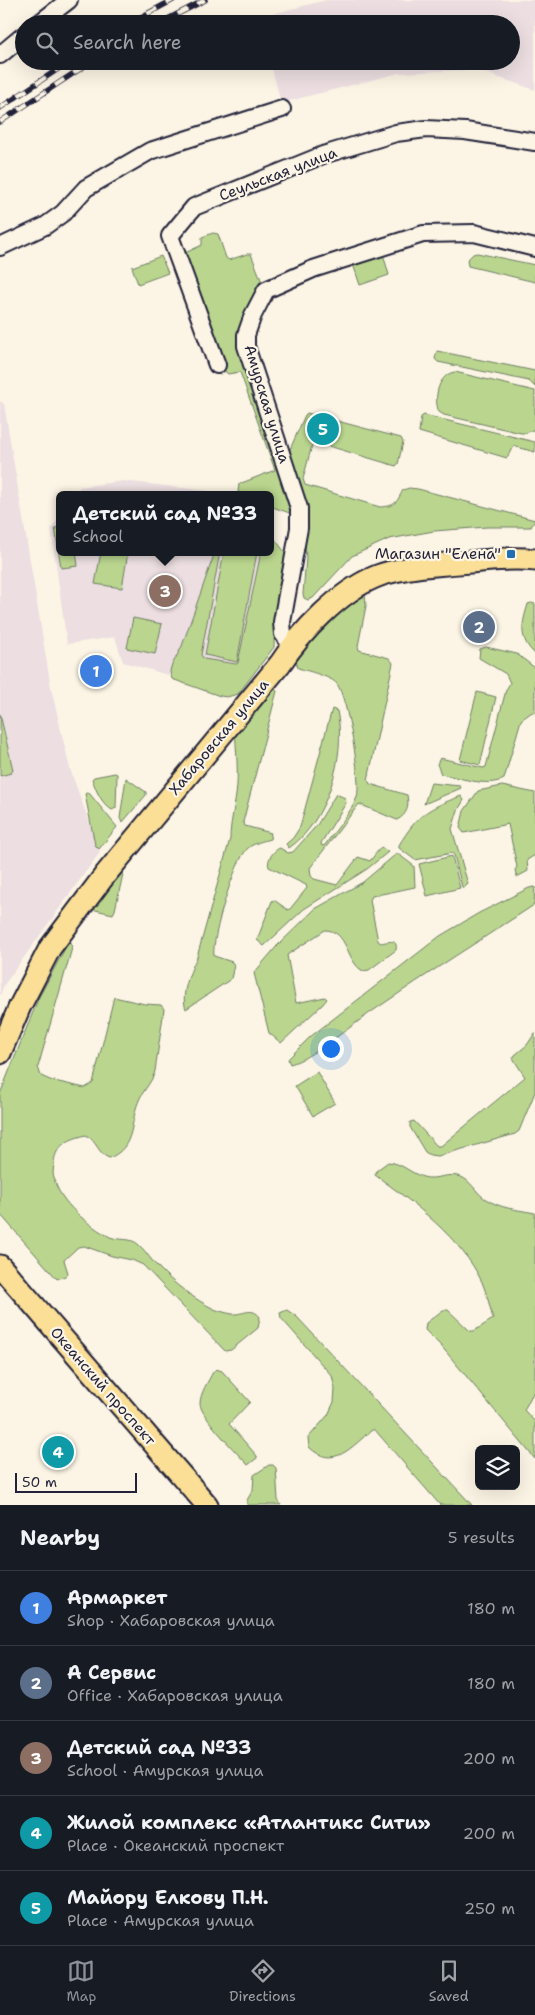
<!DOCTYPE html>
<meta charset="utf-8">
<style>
:root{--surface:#171b24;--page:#20242c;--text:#f1f3f6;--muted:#9ea1a6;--line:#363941;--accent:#8c9099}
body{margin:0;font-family:"Shantell Sans",sans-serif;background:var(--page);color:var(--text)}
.controls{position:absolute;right:15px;bottom:15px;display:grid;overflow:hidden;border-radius:8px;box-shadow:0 5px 20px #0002}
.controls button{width:45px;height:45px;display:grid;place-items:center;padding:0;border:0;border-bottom:1px solid var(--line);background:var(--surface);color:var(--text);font:25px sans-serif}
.scale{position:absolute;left:15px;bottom:12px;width:122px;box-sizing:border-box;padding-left:5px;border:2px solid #22223b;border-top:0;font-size:14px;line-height:18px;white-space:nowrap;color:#22223b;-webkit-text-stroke:4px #fcf5e5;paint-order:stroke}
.you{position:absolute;left:330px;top:1048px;width:18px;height:18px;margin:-12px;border:4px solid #fff;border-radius:50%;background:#1a73e8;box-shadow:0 0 0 8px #1a73e833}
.badge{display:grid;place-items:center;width:32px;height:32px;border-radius:50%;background:var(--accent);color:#fff;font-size:16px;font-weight:700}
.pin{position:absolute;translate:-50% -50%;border:2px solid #fff;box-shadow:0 1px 5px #0006}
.popup{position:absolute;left:56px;top:491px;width:218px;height:65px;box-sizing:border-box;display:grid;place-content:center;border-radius:8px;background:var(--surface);filter:drop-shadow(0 1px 4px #0005);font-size:16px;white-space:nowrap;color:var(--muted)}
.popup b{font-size:19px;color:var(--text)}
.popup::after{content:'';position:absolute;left:50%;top:100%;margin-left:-10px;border:10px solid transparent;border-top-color:var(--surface)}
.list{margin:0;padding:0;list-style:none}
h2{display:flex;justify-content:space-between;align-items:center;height:65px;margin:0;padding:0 20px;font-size:21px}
h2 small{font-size:16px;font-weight:400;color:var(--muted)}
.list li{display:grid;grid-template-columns:32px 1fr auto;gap:15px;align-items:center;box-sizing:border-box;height:75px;padding:0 20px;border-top:1px solid var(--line)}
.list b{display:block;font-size:19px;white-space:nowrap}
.list p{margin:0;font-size:16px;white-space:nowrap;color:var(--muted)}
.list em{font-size:16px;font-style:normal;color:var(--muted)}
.icon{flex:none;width:28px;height:28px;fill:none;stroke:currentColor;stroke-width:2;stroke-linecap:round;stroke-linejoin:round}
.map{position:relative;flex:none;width:535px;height:1505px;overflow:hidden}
.search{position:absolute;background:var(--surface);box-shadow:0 5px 20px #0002;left:15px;right:15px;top:15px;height:55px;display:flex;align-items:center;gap:12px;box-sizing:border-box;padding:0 18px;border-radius:28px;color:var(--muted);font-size:19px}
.sheet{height:440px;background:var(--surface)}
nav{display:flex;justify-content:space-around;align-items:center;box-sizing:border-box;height:70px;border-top:1px solid var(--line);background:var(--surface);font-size:14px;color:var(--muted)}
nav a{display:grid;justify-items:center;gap:2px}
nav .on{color:var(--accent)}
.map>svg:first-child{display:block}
</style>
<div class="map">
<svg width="535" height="1505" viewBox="0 0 535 1505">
<rect width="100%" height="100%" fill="#fcf5e5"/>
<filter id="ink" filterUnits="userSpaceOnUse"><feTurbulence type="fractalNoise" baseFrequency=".02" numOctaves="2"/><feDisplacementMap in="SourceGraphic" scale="10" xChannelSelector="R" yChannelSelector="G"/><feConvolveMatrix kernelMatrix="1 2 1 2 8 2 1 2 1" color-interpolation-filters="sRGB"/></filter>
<g filter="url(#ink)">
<!-- built -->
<path fill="#ecdee1" d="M326,0h209v90l-58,-20 -32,1 -46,2 -118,30 -11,-42h241v-37h-252l-2,-6z
M0,401l4,3 47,284 19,81 30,83 -96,133 -4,11z
M123,481l85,10 5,4h-138l5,-8z
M60,516v36h210l7,-6 -47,147 -107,-31 -8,-25 -48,7 -16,-115z"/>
<!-- green -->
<path fill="#bad68e" stroke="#6e7c64" d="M213,233l5,1 8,24 3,2 18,-6h4l11,28 -16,40 49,193 -25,-9v-11h-26l-6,-3 1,-8 36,-14 -35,-98 -12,2 -6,-5 -37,-116 15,-7 2,-1v-8z
M477,253l58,12v17l-67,-16 -1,-6 6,-6z
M383,254l6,21 -29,10 -7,-21z
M161,256l7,17 -30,11 -6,-17z
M437,351l98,20v16l-6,-6 -91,-19 -3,-3z
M455,372l80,19v38l-9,4h-5l-77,-18 -5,-3c-6,-13 -1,-38 16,-40z
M307,413l94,25 2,4 -5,22 -2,2 -81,-24 -3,3 -9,34 2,6 75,22c16,-1 16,-4 23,-17l6,-2 9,1 117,31 -4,7h-44l-53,4 -45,8 -37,17 -39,42 -5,2 -4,-2 -1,-4 3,-36 -3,-43 -15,-61 17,-39z
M424,415l111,27v10l-22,-6 -6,12 -88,-26 2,-15z
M60,527v25h16l2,14 -17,2 -6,-40z
M270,533l18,23 -2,21 -11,34 -1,36 -36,47 -11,3 -7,-1 -48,-17 -2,-7 1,-5 11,-21 33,-94h5l-19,103 3,4 32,5 2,-1 23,-111h9z
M101,552h27l-6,36 -27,-4z
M224,552h33l-20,110 -32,-7z
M365,594l1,12 -8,40 1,4 30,8 4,5 -25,117 2,4 37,11c2,11 1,19 -10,25l-38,-16 -49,64 1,8 3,3 23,6 21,-28 12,4 11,-14 7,5 -21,17 -63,40 -40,37 -7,-6 15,-39 2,-1 14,10 2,-1 17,-21 -1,-3 -37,-18c-3,-7 5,-17 11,-19l8,5 5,-1 24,-27 19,-31 9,4 1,5 -25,40 1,3 3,-1c8,-12 28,-35 32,-48 5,-16 -10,-100 -20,-113 -5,-7 -29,-13 -39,-16l-3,-10 37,-46z
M531,603l4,1v50c-17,-16 -13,-30 -7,-50z
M133,618l29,6 -7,30 -28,-6z
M486,647l31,7 18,14v45l-3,-1 -11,8 -17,59c-17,9 -46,-2 -63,-5l-4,-10 3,-6 43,10 3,-1 20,-77 4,-7 -4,-9 -27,-16 1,-9z
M273,687l4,4 -34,131 2,4 26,7 -1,6c-7,2 -16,4 -22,9 -13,11 -37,91 -34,108l18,6 2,3 -3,14 -45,30c-6,-14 5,-40 11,-52l33,-118c0,-15 4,-29 6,-44 3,-22 0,-45 -1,-68z
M477,692l19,5 -16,68 -20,-5z
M332,709l5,2c10,44 -10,111 -48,137l-3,-4 7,-6 7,-11z
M0,714l13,56 -2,3 -11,3z
M115,773l2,1 -1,34 -4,2c-11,-7 -16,-20 -20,-31l2,-2z
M126,778l20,14v3l-24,28 -2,-5z
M431,783l29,3 1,2 -37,16z
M502,786l33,7v62l-8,5 1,11 -11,6 -2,-7 2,-3 -9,-43 -44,9 -4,-5 4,-17 14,-20z
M86,793h3l28,34 -18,22 -4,-4 -10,-51z
M461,796l3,4 -6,10 -6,19 16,55 -4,4 -2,-1 -8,-32 -2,-2 -37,7 -16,-12v-3c19,-31 28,-36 62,-49z
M398,854l16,12 1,21 -43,9 -2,4 8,41 3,2c9,-2 17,-4 15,7l-27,20 -6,1c-17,-9 -15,-41 -38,-41l-38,25 9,48 29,-6 2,2 -5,6 -41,38 -12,-10 -15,-60 23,-27 38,-37 48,-27 32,-27z
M452,856l8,32 -33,8 -8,-32z
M125,865l-10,45 -2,4 -22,-5z
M535,887l-1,18c-52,34 -106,68 -157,103 -20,13 -66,51 -87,56l-2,-5 22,-22 130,-101 39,-23 50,-25z
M68,943l3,1 1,4 -34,119 3,9 9,4 35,8 8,-5 21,-86 31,7 16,1 3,4 -9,62c-3,11 -10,17 -15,27 -11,22 -3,49 -31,60 -11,-4 -12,-17 -23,-23 -16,4 -30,9 -32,27 0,5 -2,11 0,16 5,24 35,48 56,59 10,4 21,0 29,8 8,7 12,16 20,23 15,16 35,31 55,41 5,2 13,4 18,5 11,1 20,-8 28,3l-2,11 -27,22 -6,1 -82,-86 -11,-5 -20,-4 -28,-10 -6,1 -14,13 4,13 -3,3 -8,3 -57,-65v-120l39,-97z
M535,1033v59l-16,39 -4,3 -77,22 -8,-1 -5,-3 -15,-25v-5l4,-1 23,25h4l84,-69 -12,-19 2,-3 12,-10z
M317,1072l18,31 -22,13 -18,-30z
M388,1162c14,1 22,11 35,15 13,4 24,-5 38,0 9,3 15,15 23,21 17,11 31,11 51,15v176l-11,21 11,12v37l-93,-112 -17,-17 1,-7 17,-13h5l22,21h4l19,-12c-3,-12 -6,-25 -11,-37 -20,-43 -69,-80 -107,-107l2,-5z
M287,1310l10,7 175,188h-32l-65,-75h-3c-20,16 -38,41 -63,17l-1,-9 20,-23 6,-13 1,-13 -3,-13 -51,-58 -1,-5z
M216,1369l6,2 28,31 -21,22 28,32v2l-9,7c-10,-11 -47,-48 -48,-61 0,-11 8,-22 13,-32z
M269,1465h4l3,3 2,32 3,5h-34v-5l6,-10 1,-15z"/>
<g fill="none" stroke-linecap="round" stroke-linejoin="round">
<defs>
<path id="minor" d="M38,24l31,-24
M0,55l24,-20
M0,247l45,-21 18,-13 23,-25 64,-37 132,-42
M217,365l-47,-129 24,-29 129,-52 73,-22 30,-4 39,2 70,11
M292,646l-9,-12 -1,-12 17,-94v-20l-53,-162v-11l7,-20 13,-25 47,-21 110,-35 51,-1 61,15"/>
<path id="major" d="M0,1053l20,-47 30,-58 55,-73 175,-211c21,-32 59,-72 95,-87 24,-10 68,-13 95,-15 21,-2 44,-5 65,-2
M0,1266l207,239"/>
</defs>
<!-- minor casing -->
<use href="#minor" stroke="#22223b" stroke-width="20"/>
<!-- major casing -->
<use href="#major" stroke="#22223b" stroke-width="25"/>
<!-- minor -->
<use href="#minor" stroke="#fcf5e5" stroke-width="16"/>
<!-- major -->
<use href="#major" stroke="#fbdf96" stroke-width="21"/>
<defs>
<path id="rail" d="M128,24l45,-24
M158,24l47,-24
M0,108l70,-47
M0,122l92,-61"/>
</defs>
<!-- rail casing -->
<use href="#rail" stroke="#22223b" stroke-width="5.5"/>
<!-- rail -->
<use href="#rail" stroke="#fcf5e5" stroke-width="4" stroke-dasharray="11" stroke-linecap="butt"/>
</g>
</g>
<!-- markers -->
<rect fill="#1f6fb2" stroke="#fcf5e5" stroke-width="2" x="506" y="549" width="10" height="10" rx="2.5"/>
<g text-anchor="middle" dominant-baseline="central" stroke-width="4.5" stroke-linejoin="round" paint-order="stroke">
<!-- street labels -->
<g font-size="15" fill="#22223b" stroke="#fcf5e5">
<text transform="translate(278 174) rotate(-21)">Сеульская улица</text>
<text transform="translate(267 404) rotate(73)">Амурская улица</text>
<text transform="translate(219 737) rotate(-50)">Хабаровская улица</text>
<text transform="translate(103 1386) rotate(49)">Океанский проспект</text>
</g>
<!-- poi labels -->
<g font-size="15" fill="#22223b" stroke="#fcf5e5" text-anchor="end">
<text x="501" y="554">Магазин "Елена"</text>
</g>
</g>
</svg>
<div class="controls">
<button><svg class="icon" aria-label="layers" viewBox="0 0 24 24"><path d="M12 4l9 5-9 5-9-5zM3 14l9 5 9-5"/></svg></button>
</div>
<div class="scale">50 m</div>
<div class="you"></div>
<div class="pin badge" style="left:96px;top:671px;background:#3f7fe0">1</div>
<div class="pin badge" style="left:479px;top:627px;background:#5c6f8a">2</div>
<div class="pin badge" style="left:165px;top:591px;background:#8d6e63">3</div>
<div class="popup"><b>Детский сад №33</b>School</div>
<div class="pin badge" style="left:58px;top:1452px;background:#0f9aa8">4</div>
<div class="pin badge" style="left:323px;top:429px;background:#0f9aa8">5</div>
<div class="search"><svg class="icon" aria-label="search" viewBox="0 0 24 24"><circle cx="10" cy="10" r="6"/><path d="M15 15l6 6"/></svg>Search here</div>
</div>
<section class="sheet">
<h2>Nearby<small>5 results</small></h2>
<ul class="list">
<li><span class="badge" style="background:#3f7fe0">1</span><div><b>Армаркет</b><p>Shop · Хабаровская улица</p></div><em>180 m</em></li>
<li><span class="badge" style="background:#5c6f8a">2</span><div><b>А Сервис</b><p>Office · Хабаровская улица</p></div><em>180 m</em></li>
<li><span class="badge" style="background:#8d6e63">3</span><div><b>Детский сад №33</b><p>School · Амурская улица</p></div><em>200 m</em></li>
<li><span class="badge" style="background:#0f9aa8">4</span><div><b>Жилой комплекс «Атлантикс Сити»</b><p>Place · Океанский проспект</p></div><em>200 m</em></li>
<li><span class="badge" style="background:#0f9aa8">5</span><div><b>Майору Елкову П.Н.</b><p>Place · Амурская улица</p></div><em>250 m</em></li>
</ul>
</section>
<nav>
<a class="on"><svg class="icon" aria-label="map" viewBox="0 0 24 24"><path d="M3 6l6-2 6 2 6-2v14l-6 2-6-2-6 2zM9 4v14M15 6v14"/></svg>Map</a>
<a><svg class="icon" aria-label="directions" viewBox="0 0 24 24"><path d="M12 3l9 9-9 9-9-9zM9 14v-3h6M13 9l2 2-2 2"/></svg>Directions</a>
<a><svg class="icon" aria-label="saved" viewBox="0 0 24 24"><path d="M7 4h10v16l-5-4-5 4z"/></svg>Saved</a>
</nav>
